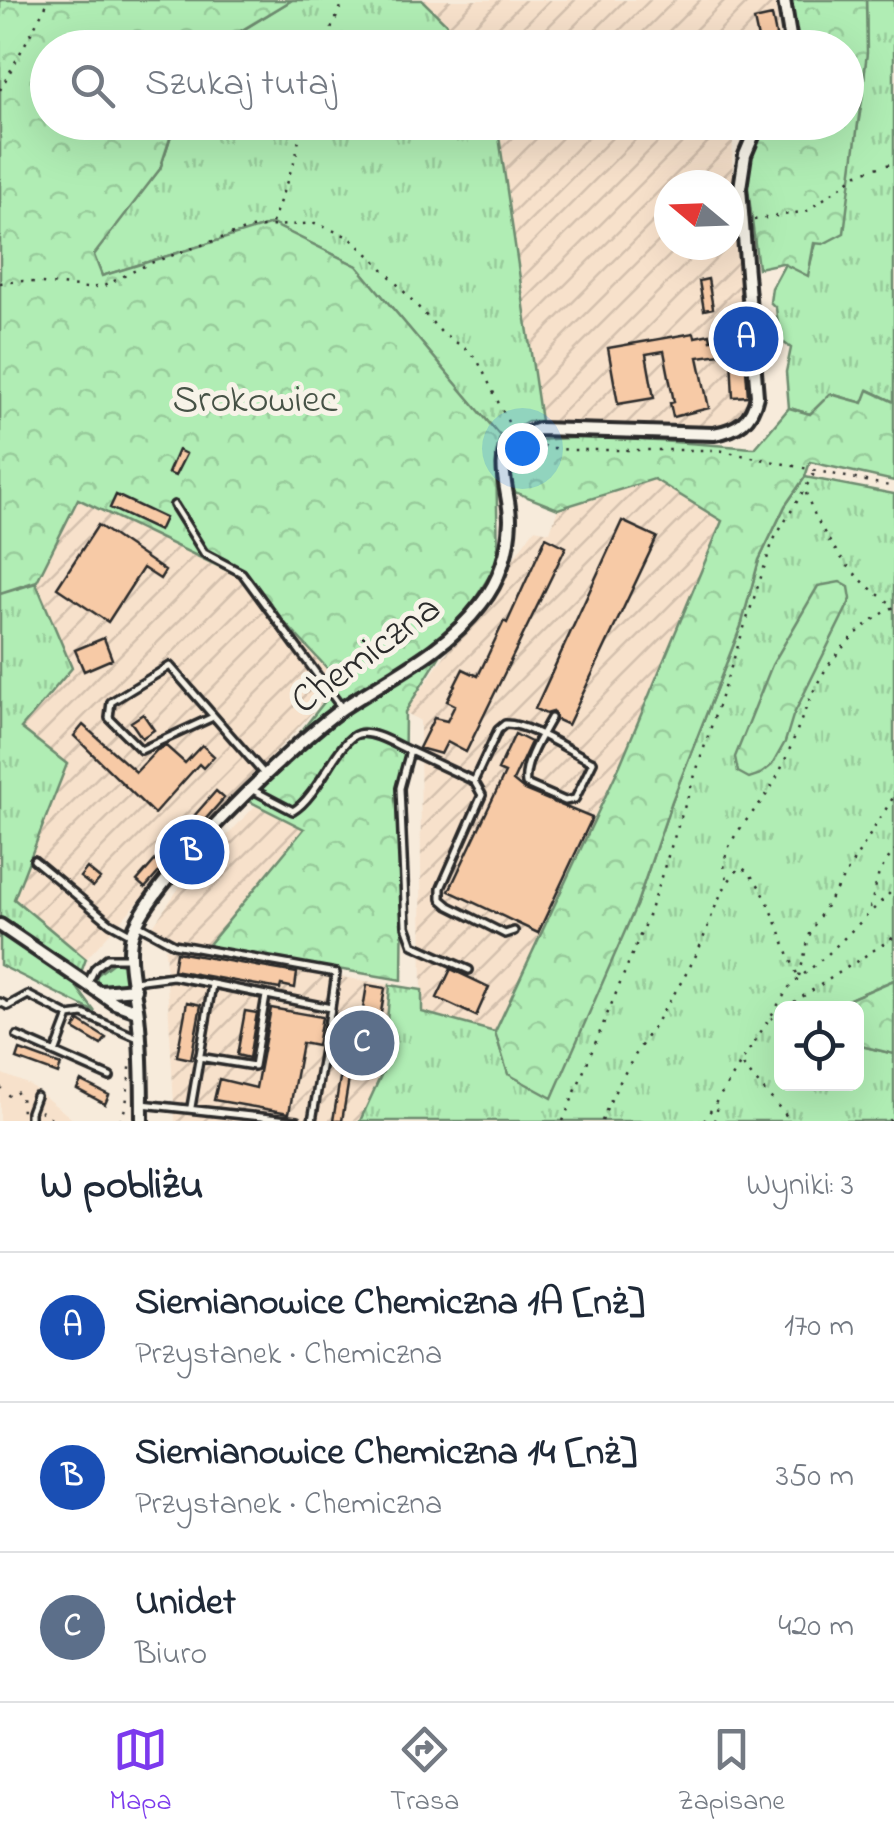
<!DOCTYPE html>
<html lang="pl">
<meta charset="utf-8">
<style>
:root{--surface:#fff;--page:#f2f2f3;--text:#1f2937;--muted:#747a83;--line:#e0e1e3;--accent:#7c3aed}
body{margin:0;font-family:"Indie Flower",sans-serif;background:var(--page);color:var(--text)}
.controls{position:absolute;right:30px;bottom:30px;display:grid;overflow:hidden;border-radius:15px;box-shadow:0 10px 40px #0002}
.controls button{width:90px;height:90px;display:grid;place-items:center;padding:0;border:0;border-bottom:2px solid var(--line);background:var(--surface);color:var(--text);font:50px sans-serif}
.compass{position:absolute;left:654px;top:170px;width:90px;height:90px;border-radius:50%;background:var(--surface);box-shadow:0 10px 40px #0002;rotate:289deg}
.you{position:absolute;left:522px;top:448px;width:35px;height:35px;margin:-25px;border:8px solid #fff;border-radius:50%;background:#1a73e8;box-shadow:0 0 0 15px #1a73e833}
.badge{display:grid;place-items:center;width:65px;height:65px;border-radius:50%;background:var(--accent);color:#fff;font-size:32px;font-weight:700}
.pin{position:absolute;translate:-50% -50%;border:5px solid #fff;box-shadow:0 2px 10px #0006}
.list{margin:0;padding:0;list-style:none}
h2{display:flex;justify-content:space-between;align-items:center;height:130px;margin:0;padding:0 40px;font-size:42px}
h2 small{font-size:32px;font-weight:400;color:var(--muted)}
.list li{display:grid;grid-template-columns:65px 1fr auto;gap:30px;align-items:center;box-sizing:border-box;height:150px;padding:0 40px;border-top:2px solid var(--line)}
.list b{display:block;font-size:38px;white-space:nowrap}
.list p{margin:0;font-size:32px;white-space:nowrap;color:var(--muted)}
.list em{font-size:32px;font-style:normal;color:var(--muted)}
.icon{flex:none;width:55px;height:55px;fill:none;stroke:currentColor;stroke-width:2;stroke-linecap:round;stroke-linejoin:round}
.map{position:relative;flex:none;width:894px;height:1121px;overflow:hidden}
.search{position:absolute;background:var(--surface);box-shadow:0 10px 40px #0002;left:30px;right:30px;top:30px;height:110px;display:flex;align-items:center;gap:25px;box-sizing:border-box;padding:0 35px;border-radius:55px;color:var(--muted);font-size:38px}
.sheet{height:580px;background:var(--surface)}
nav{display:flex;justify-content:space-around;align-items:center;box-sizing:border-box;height:140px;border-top:2px solid var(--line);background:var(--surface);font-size:28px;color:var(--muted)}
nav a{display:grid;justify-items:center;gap:5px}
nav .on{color:var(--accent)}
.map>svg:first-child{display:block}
</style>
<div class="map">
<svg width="894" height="1121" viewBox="0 0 894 1121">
<defs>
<pattern id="industrial-furrows" width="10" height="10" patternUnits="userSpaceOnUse" patternTransform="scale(2.5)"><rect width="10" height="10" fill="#f7e1cb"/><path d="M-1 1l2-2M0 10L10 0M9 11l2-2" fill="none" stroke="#d4c1ae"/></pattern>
<pattern id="grass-tufts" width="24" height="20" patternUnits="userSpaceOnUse" patternTransform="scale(2.5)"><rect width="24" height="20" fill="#b0edb4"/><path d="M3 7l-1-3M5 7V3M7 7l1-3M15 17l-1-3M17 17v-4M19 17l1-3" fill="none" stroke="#98cb9b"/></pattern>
<pattern id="forest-crowns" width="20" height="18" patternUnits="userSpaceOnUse" patternTransform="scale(2.5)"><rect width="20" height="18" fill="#b0edb4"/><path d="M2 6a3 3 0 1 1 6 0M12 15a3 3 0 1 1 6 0" fill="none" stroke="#98cb9b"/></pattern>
</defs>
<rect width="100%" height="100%" fill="#f7ebdb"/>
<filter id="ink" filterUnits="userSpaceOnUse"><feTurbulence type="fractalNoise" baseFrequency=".01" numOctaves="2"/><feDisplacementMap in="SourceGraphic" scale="20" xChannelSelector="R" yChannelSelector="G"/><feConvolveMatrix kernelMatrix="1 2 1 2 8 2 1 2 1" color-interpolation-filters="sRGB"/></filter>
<g filter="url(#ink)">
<!-- built -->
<path fill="#f7e1cb" d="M0,1073l30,12 45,36h-75z"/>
<!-- industrial -->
<path fill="url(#industrial-furrows)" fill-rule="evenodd" d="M422,0h353l5,47h-310z
M497,123h237l-2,37 19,214 -2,30 -6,15 -20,6 -109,1 -73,-5zM669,185h60v60h-60z
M654,479l68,42 -102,244 -125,267 -73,-20 -2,-291 -15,-9 129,-183 16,3 8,-23z
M78,500l165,78 97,104 -254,277 -72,-60 53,-135 -46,-35 51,-61 -36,-85z
M256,805l49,24 -98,118 -34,-5 -20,-16 30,-44z
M165,948l225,37 -7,86 -23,50h-185z"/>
<!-- grass -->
<path fill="url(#grass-tufts)" stroke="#6e8c70" stroke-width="2.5" d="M292,0h130l48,47 -256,1z
M866,0h28v402l-25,-12 -6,13 -32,-9 -21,20 -21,-6 -3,-36 5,-24 -11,-8 -4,-32 -6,-6 2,-14 13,-24 23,11c9,-51 37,-93 48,-141 10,-44 11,-89 10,-134z
M175,123h322l44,298h-13l-28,15 -143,-170 -85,-42 -170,52 -9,-21 67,-86z
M805,477l89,17v486l-65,28h-47v76h74l1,-39 37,9v67h-534l23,-50 7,-86 32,5v22l73,20 13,41 128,-167 36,-105 69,-175 18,-66 26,-54z
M36,583l36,85 -51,60 46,36 -53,135 72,60 -10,27 19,26 -95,-47v-371z
M114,962l13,3 1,11 -7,11 -15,1 -10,-5 1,-8z"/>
<!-- forest -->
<path fill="url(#forest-crowns)" stroke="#6e8c70" stroke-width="2.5" d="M0,0h292l-78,47 -166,1v74l127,1 -15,46 -66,86 8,21 170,-52 85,42 143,170 -4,18 2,108 -93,150 -3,268 -195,-33 97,-118 -57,-29 93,-118 -97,-104 -165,-79 -41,82 -37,12z
M790,0h76l1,53 -23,180 -21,11 -9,-1 -6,33 -26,-13 -24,5 -12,-95 18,-50 82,-1v-74l-50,-1z
M868,390l26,12v79l-84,-19 -5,15 -20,29 -26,54 -18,66 -69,175 -36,105 -84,192 -44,-24 -13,-42 125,-267 102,-244 -68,-42 -96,30 -46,-18 -2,-42c27,-23 202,-3 245,-1l34,-40 21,6 20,-20 33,9z
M840,582l9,5 2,12 -58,117 -8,26 -13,23 -11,9 -12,4 -11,-6 -3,-15 37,-92 46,-79z
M894,980v74l-37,-9 -1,-37h-27z"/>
<!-- building -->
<path fill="#f7caa6" stroke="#2b2b2b" stroke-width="2.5" d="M772,16l6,29 -18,3 -6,-28z
M708,279l5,29 -9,2 -5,-29z
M694,333l1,4 15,-3 1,6 8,-1 2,15 -23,3 11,51 -36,9 -3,-14 4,-1 -10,-51 -18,3 8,44 -36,6 -10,-56z
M745,356l3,40 -15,1 -2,-40z
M178,450l8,4 -11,22 -7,-3z
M116,495l49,23 -6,13 -49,-23z
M622,521l35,16 -89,188 -11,-5 -4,-8 -7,2 -11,-5z
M98,525l67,46 -5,8 -17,-11 -35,54 -51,-34z
M546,537l20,10 -100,205 -19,-10 -6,12 -22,-6 15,-30 13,3 8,-16 -8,-4 16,-32 15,7 26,-55 3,2z
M104,638l8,21 -28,12 -9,-21z
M143,714l11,16 -12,8 -11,-16z
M83,725l53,47 21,-22 9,-4 19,17 17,-18 12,11 -11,12 -4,-4 -45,50 -80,-78z
M515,734l16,8 -18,39 11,9 68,28 -54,115 -89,-42 56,-118 -7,-3z
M216,791l8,7 -79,90 -8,-7z
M87,868l13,11 -7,8 -13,-10z
M176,952l121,21 -2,15 -14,-3 -1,4 -107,-19z
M451,969l38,18 -13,29 -39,-18z
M367,985l18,3 -8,48 4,1 -1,10 -4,-1 -2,9 -9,-2 -5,28 -9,-1 5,-28 -18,-3 3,-19 18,3z
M187,1002l14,3 -10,54 -14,-3z
M271,1008l51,9 -5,29 -15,-3 -13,70 -75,-13 5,-21 37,9z
M245,1011l12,2 -8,45 -12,-3z
M79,1021l27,17 -5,7 -27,-16z
M20,1050l41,15 -3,9 -41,-15z
M340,1078l9,1 -7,42h-9z
M81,1081l28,14 -4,9 -28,-15z"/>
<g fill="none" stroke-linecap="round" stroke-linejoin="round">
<defs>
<path id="lane" d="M174,505l30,48 38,20 99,134
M213,717l-72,33 -32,-32 2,-16 59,-36 94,108
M410,751l64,30 24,-51 7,-6c23,-1 65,27 88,38l-18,37 -10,2 -39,-17c-3,-21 15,-48 25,-66
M474,781l8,14 -41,93v11l8,7 56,28 9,-3
M251,789l42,22c26,-15 45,-72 65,-77 15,-4 38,11 52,17l-10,37 6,138 7,19 56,25
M34,860l76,63 22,12
M139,925l35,19 162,29 -5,35
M134,981l39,-5 158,32 -19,113
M88,983l7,-15 12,-10h21
M0,1002l8,4 20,-11 41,21 14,-2 55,24
M17,1036l93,41
M55,1053l14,-37
M199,1057l55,9 12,-70
M142,1104l155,17
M191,1107l21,-122
M30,1121v-9l6,-16"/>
<path id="street" d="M784,0l8,48
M0,925l115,78 22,8
M101,992l34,-3
M142,1121c0,-35 0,-71 -4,-106 -3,-24 -11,-51 -7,-75 8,-51 166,-200 212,-232 48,-32 102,-56 138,-104 19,-23 28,-54 29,-84 0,-27 -16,-57 2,-81l27,-10 175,5c24,-4 38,-14 43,-38l-17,-208 5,-33 14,-33"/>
</defs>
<!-- lane casing -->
<use href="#lane" stroke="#2b2b2b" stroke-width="12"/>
<!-- street casing -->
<use href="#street" stroke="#2b2b2b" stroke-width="18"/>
<!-- path -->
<path stroke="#2b2b2b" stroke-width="2.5" stroke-dasharray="2.5 8" stroke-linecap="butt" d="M323,48l21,-48
M0,90l49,-90
M754,220l53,-9 54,-39 33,-9
M272,223l24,-67 6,-34
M0,283l23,-2 64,7 17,-2 44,-22 102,-36 65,-5 34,14 27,24 65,71 29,20 8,9 33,67
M534,440l11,7 25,3h148l176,37
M806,493c15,44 48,89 88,112
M727,878c-14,-31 31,-66 45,-92 23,-39 32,-88 59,-124 18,-24 37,-41 63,-55
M870,908l9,-35 15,-23
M799,976l12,-46 83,-134
M785,1008l109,-71
M771,1019l11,-8
M743,1066l48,55
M0,1087l10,10 8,-5 3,2 1,21
M40,1111l16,10
M120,1121l6,-15 5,-47
M563,1121l85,-205 125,-375 42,-69
M602,1121c22,-59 65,-109 93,-164 16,-31 20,-66 46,-90 29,19 41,79 58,111
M704,1121l86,-135 38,-32 66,-65
M714,1121l5,-18
M889,1121l5,-4"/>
<!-- lane -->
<use href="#lane" stroke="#f7f3e8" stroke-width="5"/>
<!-- street -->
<use href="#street" stroke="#f7f3e8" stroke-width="10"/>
</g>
</g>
<g text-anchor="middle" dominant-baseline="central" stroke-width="10" stroke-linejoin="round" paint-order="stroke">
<!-- park labels -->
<g font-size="40" fill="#465246" stroke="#f7f3e8">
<text x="255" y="401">Srokowiec</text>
</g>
<!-- street labels -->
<g font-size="40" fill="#2b2b2b" stroke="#f7f3e8">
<text transform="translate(367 656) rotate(-36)">Chemiczna</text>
</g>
</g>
</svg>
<div class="controls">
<button><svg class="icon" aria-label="locate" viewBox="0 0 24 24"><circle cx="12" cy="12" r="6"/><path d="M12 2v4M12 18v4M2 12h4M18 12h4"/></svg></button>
</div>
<svg class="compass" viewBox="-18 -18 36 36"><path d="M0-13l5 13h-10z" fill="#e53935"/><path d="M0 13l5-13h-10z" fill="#747a83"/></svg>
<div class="you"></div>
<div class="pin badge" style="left:746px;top:339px;background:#1a4fb4">A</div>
<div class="pin badge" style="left:192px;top:852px;background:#1a4fb4">B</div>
<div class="pin badge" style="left:362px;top:1043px;background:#5c6f8a">C</div>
<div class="search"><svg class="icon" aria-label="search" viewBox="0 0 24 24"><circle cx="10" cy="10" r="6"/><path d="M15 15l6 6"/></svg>Szukaj tutaj</div>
</div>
<section class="sheet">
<h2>W pobliżu<small>Wyniki: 3</small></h2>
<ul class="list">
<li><span class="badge" style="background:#1a4fb4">A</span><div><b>Siemianowice Chemiczna 1A [nż]</b><p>Przystanek · Chemiczna</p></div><em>170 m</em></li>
<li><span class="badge" style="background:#1a4fb4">B</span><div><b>Siemianowice Chemiczna 14 [nż]</b><p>Przystanek · Chemiczna</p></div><em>350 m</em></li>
<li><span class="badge" style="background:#5c6f8a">C</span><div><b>Unidet</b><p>Biuro</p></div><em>420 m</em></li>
</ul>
</section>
<nav>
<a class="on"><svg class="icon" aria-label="map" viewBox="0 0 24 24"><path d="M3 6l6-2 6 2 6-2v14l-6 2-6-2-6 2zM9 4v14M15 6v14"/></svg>Mapa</a>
<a><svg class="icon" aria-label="directions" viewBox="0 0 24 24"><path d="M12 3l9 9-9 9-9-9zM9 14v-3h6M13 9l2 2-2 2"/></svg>Trasa</a>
<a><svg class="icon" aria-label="saved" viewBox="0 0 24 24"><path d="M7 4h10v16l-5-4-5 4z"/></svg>Zapisane</a>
</nav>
